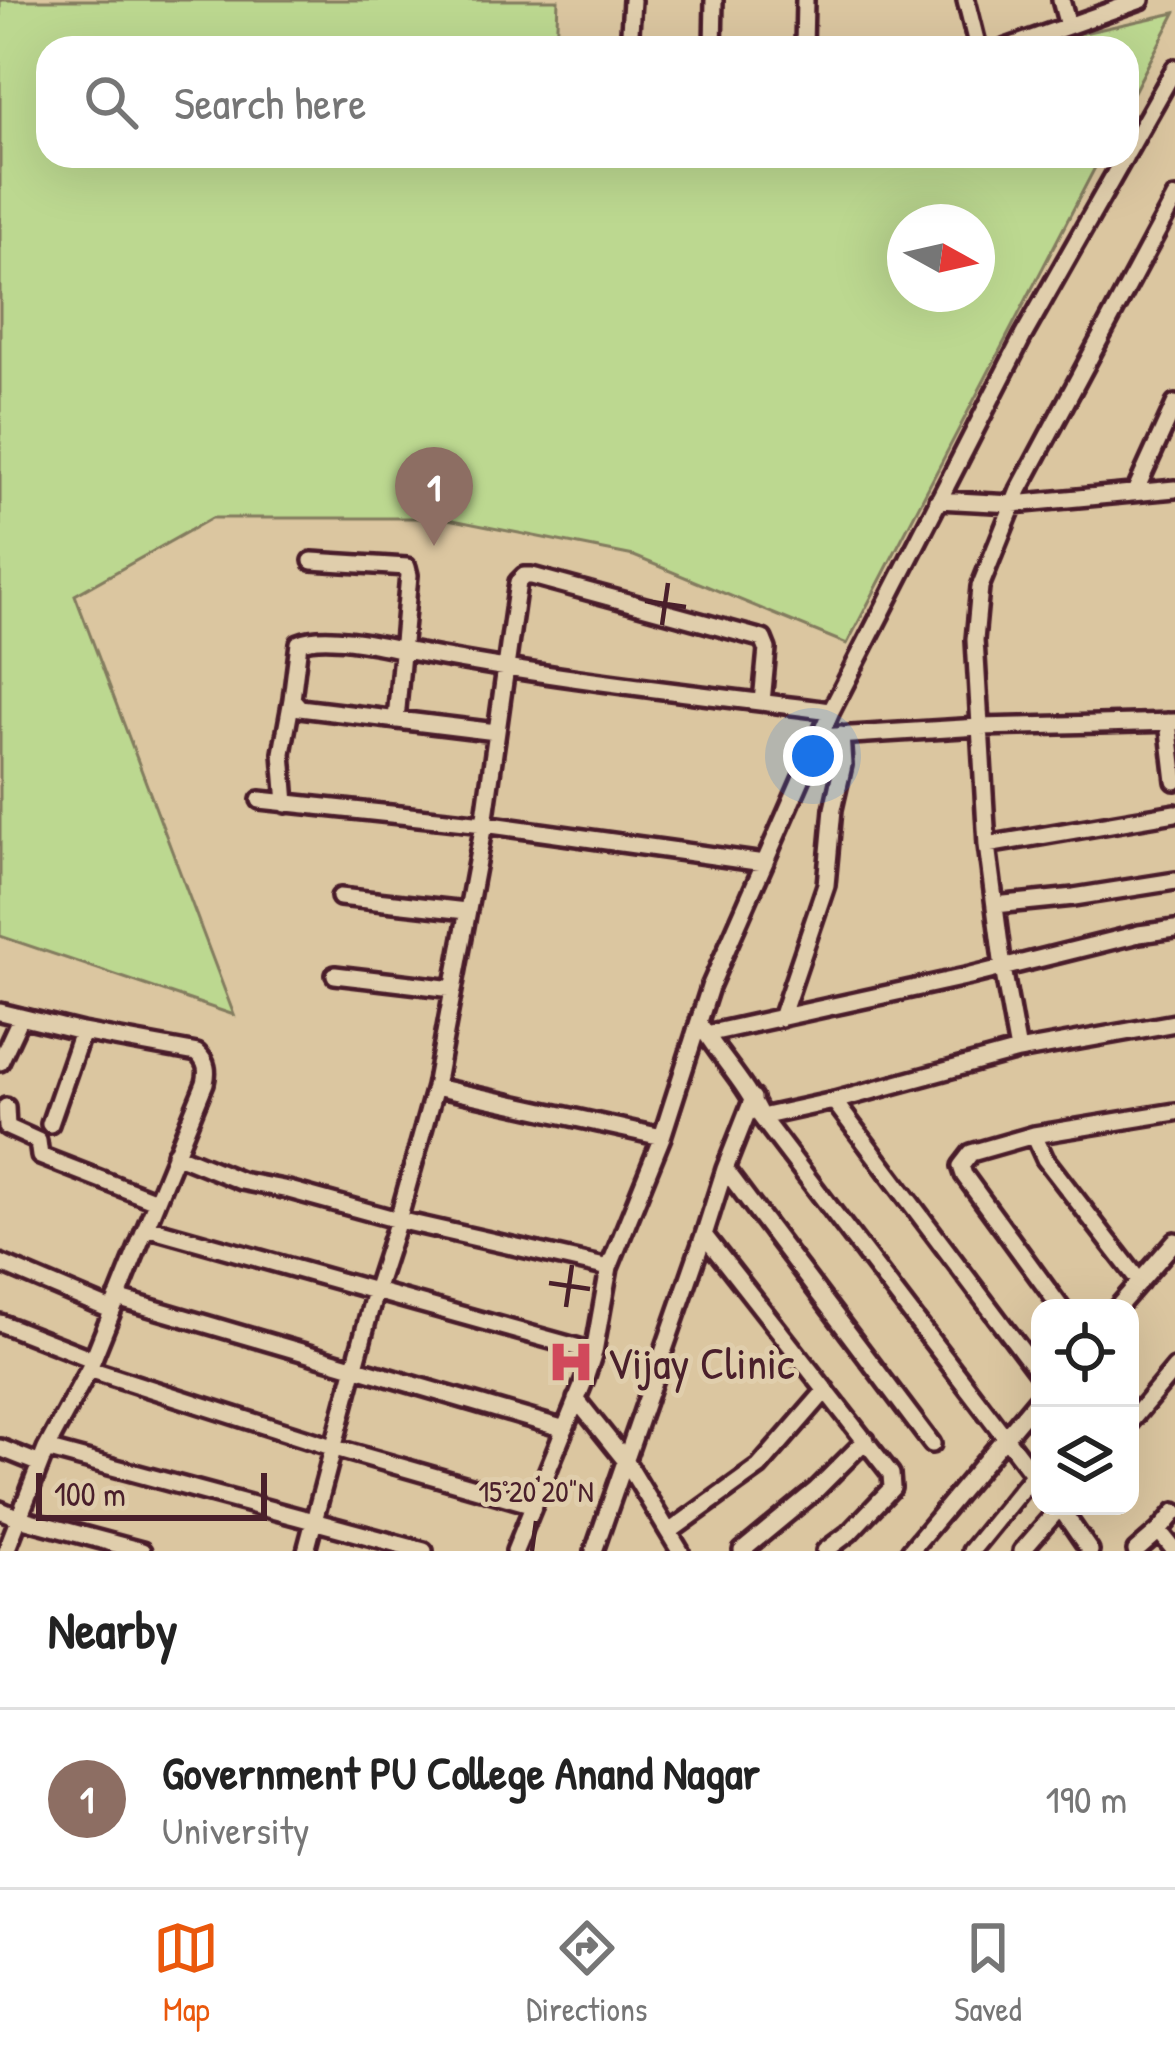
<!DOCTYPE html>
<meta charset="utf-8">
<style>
:root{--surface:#fff;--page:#f6f6f6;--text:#222;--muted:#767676;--line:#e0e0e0;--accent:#ea580c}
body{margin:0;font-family:"Patrick Hand",sans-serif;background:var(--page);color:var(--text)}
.controls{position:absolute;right:36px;bottom:36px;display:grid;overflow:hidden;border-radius:24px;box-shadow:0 12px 48px #0002}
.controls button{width:108px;height:108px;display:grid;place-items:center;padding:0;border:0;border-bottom:3px solid var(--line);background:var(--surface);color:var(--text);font:60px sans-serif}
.compass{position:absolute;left:887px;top:204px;width:108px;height:108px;border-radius:50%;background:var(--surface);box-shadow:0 12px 48px #0002;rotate:98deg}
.scale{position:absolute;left:36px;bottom:30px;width:231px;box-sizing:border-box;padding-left:12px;border:6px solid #4a1f2b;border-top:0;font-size:33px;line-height:42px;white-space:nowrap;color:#4a1f2b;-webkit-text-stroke:9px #e0ceac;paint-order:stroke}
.you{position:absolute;left:813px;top:756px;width:42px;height:42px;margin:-30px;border:9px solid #fff;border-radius:50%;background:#1a73e8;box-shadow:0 0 0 18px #1a73e833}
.badge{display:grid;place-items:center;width:78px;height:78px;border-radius:50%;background:var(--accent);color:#fff;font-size:39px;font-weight:700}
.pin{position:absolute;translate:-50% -99px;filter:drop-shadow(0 3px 6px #0008)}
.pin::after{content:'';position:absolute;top:63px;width:42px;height:36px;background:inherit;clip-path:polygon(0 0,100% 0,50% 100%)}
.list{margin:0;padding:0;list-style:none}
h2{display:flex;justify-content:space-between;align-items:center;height:156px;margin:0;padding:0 48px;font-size:51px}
h2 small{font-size:39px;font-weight:400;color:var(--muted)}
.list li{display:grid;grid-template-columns:78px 1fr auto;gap:36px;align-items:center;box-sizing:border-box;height:180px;padding:0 48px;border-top:3px solid var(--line)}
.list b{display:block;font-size:45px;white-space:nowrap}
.list p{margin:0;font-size:39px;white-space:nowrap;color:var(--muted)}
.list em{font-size:39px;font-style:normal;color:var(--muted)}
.icon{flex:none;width:66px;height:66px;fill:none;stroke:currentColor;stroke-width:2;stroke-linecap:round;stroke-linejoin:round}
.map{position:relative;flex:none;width:1175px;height:1551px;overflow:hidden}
.search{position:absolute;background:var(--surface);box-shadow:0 12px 48px #0002;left:36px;right:36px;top:36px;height:132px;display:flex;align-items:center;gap:30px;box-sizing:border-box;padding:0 42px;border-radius:36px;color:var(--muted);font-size:45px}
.sheet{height:336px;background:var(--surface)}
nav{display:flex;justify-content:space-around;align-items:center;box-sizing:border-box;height:168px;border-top:3px solid var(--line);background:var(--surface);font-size:33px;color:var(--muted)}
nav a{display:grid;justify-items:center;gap:6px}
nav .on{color:var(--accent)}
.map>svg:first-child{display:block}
</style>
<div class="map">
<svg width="1175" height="1551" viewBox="0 0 1175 1551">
<rect width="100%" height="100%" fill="#dbc6a0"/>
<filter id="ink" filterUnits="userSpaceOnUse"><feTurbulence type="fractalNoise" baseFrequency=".00833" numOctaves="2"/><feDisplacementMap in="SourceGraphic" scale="24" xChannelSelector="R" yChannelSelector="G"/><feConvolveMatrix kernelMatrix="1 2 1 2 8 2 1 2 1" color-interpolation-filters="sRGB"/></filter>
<g filter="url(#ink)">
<!-- green -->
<path fill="#bcd890" stroke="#837c5e" stroke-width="3" fill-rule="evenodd" d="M0,0h558l-2,48h-508v108h1053l-254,488 -213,-88 -191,-38h-231l-137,77 159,420 -234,-79zM905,222h72v72h-72z
M1175,13l-48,92v-57h-112z"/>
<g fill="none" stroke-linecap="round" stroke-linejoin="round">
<defs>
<path id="minor" d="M966,0l12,48
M1061,0l7,26
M629,48l3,-48
M713,48l1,-48
M804,48l1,-48
M1006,48l135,-48
M1127,153l48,-85
M1135,492l40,-88
M938,500l75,4 162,-15
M312,561l95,6 2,8 -13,145
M1168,722l7,59
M496,732l-196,-24 -8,-9 7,-56c25,-11 82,2 110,8 139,27 281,42 422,60
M820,737l159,-10 196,-5
M260,800l224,24 280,39
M286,804l-4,-51 10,-54
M987,845l188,-32
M340,897l126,14
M995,905l79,-8 101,-16
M335,975l118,14
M0,1012l82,20 115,21c10,9 11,18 8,30l-59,144
M781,1018l45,-133 7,-76 10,-44 -2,-30
M699,1022c18,33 47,60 62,95l279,366
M706,1034l264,-58 169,-42 36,-5
M1018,1051l-15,-83 -16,-123 -12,-205 5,-53 39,-97 156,-292
M0,1062l21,-45
M435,1087l227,50
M834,1101l206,274
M6,1107l1,20 31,14 2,15 116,45
M761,1117l73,-16 184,-50 157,-28
M50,1124l32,-92
M1034,1135l11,24 95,123
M725,1169l207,275
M704,1235l187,239 1,14 -43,45 -24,18
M0,1263l111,47
M609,1268l-211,-48 37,-133 49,-263 34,-242 6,-6h8l231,63 4,10 -5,53
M117,1298l448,131
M1061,1308l-97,-133 -3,-9 10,-13 63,-18 141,-23
M1117,1308l58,-67
M0,1323l92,36
M89,1369l246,79 199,57
M576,1399l49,61 55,91
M1130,1422l45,-54
M0,1448l40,16
M46,1449l378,102
M1059,1506l31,45
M0,1510l19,8 123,33
M1159,1531l16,20
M669,1532l90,-65 67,-77
M6,1551l40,-102 43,-80 57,-142 229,64 23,-71 -109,-30 -48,-9 -66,-27
M306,1551l69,-260 219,61
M515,1551l70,-172 9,-27 15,-84 53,-131 48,-150 121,-276 192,-375 102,-180
M594,1551l110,-316 21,-66 28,-71
M742,1551l74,-61 50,-50
M910,1551l130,-155
M971,1551l62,-76
M1022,1551l39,-45
M1136,1551l23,-20 16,-19"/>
</defs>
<!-- minor casing -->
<use href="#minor" stroke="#4a1f2b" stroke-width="24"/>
<!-- minor -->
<use href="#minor" stroke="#e0ceac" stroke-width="15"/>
</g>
</g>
<!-- ticks -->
<path fill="none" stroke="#4a1f2b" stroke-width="4.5" d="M645,601l41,6M662,625l6,-42M549,1283l41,6M566,1307l6,-42M532,1551l4,-30"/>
<!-- icons -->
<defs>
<symbol id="hospital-bare" viewBox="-9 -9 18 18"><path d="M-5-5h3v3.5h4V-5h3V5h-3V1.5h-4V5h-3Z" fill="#d1495b" stroke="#e0ceac" stroke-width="2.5" paint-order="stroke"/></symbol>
</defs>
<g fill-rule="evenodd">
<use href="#hospital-bare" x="538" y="1329" width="66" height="66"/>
</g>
<g text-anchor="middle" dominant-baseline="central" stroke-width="10" stroke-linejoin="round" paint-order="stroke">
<!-- poi labels -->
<g font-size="45" fill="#4a1f2b" stroke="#e0ceac" text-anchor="start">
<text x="607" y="1362">Vijay Clinic</text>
</g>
</g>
<g font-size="30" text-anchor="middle" fill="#4a1f2b" stroke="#e0ceac" stroke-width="10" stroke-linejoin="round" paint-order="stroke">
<text x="536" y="1502">15°20'20"N</text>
</g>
</svg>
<div class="controls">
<button><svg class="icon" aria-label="locate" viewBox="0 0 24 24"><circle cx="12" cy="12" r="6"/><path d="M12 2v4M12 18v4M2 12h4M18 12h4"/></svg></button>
<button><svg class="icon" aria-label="layers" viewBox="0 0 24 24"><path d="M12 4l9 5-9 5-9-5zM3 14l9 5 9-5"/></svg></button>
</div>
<svg class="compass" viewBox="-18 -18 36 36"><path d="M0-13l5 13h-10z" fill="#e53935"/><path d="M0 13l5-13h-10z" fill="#767676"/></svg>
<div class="scale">100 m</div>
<div class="you"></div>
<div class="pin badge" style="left:434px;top:546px;background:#8d6e63">1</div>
<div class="search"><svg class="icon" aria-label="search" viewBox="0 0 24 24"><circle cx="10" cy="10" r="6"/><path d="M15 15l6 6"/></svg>Search here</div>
</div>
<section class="sheet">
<h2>Nearby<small></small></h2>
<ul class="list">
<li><span class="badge" style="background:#8d6e63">1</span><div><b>Government PU College Anand Nagar</b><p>University</p></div><em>190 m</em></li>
</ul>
</section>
<nav>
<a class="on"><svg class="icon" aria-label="map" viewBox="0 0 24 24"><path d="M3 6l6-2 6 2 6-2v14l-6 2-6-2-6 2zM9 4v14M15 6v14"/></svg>Map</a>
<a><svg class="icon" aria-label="directions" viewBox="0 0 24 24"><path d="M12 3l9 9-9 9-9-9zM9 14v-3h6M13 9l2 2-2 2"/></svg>Directions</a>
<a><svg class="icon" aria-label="saved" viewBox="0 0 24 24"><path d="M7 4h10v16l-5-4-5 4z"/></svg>Saved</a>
</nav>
